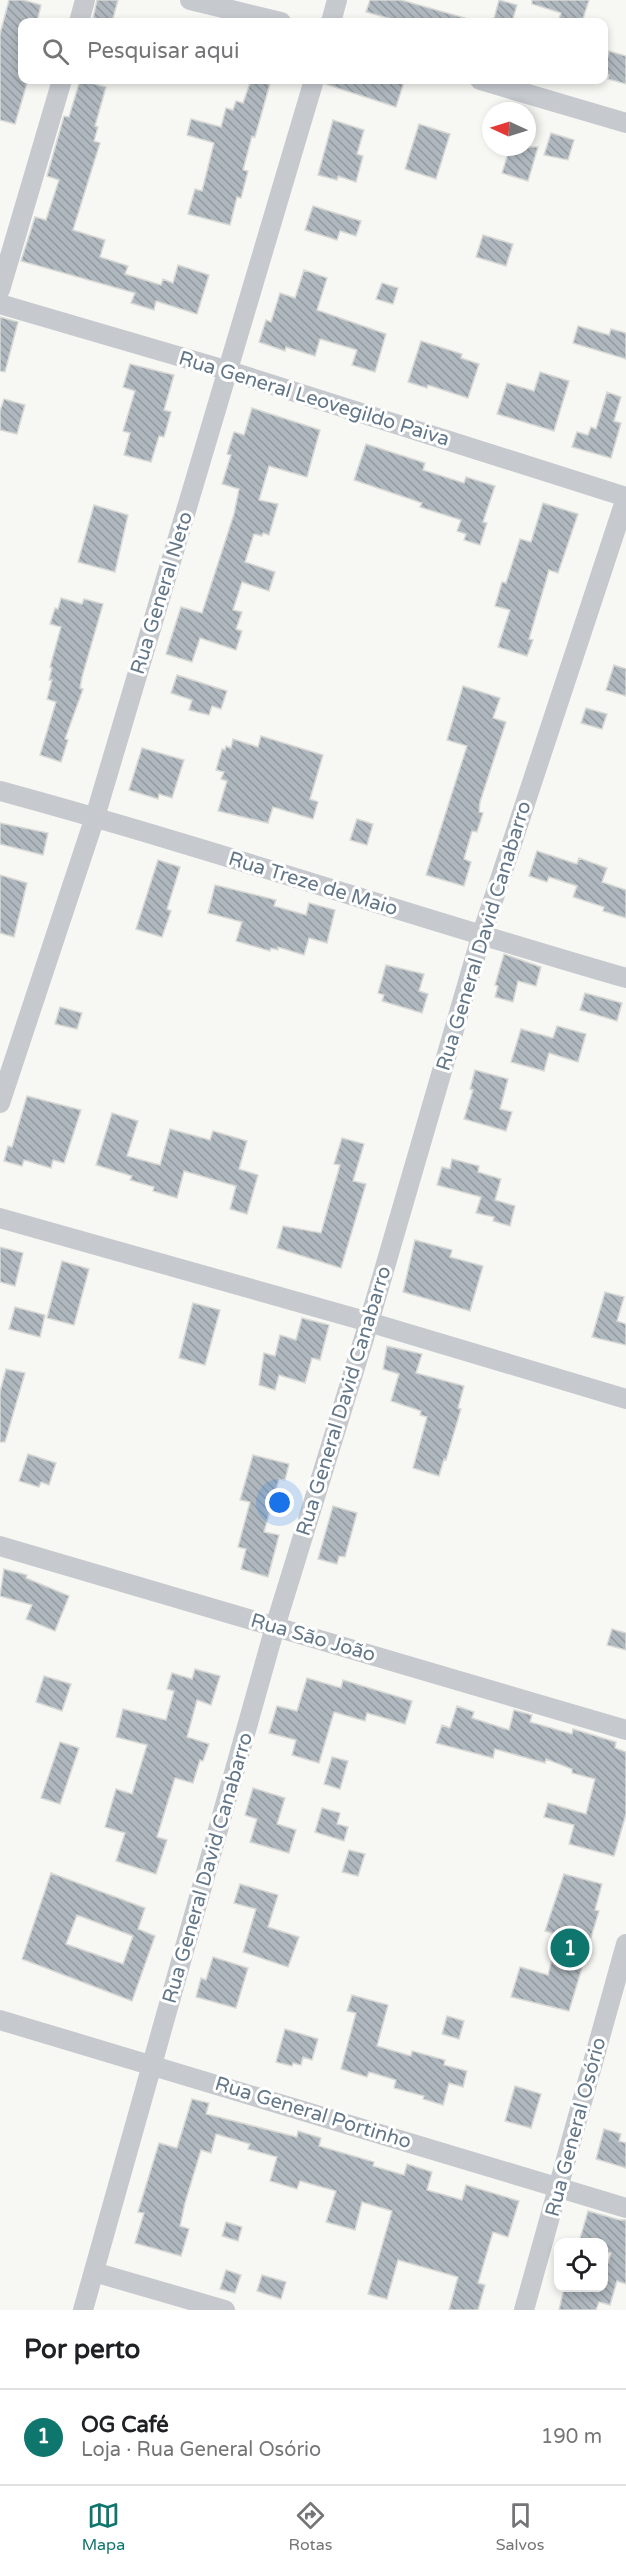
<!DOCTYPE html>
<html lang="pt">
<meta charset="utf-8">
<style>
:root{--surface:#fff;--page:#f6f6f6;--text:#202124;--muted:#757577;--line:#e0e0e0;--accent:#0f766e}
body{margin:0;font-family:"Varela Round",sans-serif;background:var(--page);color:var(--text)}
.controls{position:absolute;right:18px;bottom:18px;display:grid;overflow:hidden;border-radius:12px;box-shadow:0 3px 9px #0003}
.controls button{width:54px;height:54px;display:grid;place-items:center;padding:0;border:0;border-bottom:2px solid var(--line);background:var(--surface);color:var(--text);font:30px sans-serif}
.compass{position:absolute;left:482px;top:102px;width:54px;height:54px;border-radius:50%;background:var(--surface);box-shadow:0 3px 9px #0003;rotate:274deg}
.you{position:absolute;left:280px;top:1503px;width:21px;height:21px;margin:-15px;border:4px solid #fff;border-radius:50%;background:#1a73e8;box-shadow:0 0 0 9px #1a73e833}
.badge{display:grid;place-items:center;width:39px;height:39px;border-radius:50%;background:var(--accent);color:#fff;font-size:20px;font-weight:700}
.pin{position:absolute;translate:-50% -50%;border:3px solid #fff;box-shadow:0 2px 6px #0006}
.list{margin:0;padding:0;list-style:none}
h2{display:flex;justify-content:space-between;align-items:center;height:78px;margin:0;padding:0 24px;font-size:26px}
h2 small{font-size:20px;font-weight:400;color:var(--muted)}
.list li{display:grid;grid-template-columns:39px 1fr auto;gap:18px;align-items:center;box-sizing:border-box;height:96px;padding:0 24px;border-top:2px solid var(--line)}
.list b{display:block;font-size:22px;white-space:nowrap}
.list p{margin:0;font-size:20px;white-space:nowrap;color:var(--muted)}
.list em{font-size:20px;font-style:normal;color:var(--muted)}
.icon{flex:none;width:33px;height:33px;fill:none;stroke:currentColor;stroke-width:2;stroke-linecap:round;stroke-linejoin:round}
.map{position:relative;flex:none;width:626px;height:2310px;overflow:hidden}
.search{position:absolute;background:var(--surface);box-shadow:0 3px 9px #0003;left:18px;right:18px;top:18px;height:66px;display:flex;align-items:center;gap:15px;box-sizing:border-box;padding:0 21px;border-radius:12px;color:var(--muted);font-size:22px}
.sheet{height:174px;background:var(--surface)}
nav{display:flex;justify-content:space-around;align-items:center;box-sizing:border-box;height:84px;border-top:2px solid var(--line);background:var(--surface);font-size:16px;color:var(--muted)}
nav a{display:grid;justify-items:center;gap:3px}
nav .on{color:var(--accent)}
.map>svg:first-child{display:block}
</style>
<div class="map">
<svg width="626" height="2310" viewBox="0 0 626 2310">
<defs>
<pattern id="building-back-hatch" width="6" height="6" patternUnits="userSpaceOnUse" patternTransform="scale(1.5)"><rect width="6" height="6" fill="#afb8be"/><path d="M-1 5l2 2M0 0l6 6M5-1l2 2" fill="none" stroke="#929aa0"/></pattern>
</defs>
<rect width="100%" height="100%" fill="#f7f7f4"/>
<!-- building -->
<path fill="url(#building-back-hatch)" stroke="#d9d9d6" stroke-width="1.5" fill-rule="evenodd" d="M9,0h14l18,5 -4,17h-15v58h6l-13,44 -15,-4v-86z
M97,0h21l-6,22 -19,-4z
M370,0h31l64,18 -1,4h-62l-36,-10z
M499,0l18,5 -5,17h-19z
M532,0h57l-7,22h-24l3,-9 -29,-9z
M609,51l17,5v28l-18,-5 1,-4 -6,-2z
M80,80l26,7 -11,39 3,1 -4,14 6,2 -27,87 32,10 -5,17 28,9 -3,8 36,11 2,-6 10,4 5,-18 31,10 -12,39 -41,-13 -2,9 -23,-7 4,-10 -114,-32 14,-44 11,3 13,-40 -12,-4 17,-60 5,1z
M251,80h20l-16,57 -3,-1 -9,34 5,1 -7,27 -4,-1 -7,28 -42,-11 7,-25 7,2 12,-48 -27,-8 4,-16 30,8 5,-19 7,2 3,-9 7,2z
M326,80h69l9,2 -8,25 -71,-23z
M333,120l31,10 -7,24 6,2 -7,26 -18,-6 -1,4 -19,-5z
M419,124l31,10 -14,45 -31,-10z
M551,133l23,7 -6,20 -24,-5z
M510,147h28l-10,34 -26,-8z
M313,206l48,15 -5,15 -16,-5 -3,9 -32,-10z
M483,235l30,9 -7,22 -30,-9z
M304,270l23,8 -10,32 69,24 -11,38 -23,-7 5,-15 -37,-11 -5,17 -29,-9 -1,4 -26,-9 7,-22 5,2 9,-29 15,5z
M382,283l16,5 -5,16 -17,-5z
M0,317l18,5 -13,50 -5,-1z
M578,326l31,9 2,-6 15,4v26l-53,-16z
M421,341l41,13 -1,4 18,6 -11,34 -40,-13 -1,3 -19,-6z
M130,364l44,11 -10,35 7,2 -7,25 -5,-1 -8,26 -27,-7 6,-22 -7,-2 12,-40 -12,-4z
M540,372l29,9 -15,50 -57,-17 10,-31 27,8z
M607,392l14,5 -7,24 7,2 -10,35 -39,-11 5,-15 11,3 3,-8 5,2z
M4,399l21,6 -8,29 -17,-4v-19z
M252,408l68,22 -13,47 -38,-11 -10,34 19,4 -9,31 -6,-2 -1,3 -8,-2 -9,28 30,10 -6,19 -27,-9 -9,28 9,2 -6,17 6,2 -6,19 -36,-12 -8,24 -26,-8 15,-47 21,6 32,-99 5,-25 -17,-5 9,-29 -4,-1 7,-22 10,3z
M366,444l59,19 -2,7 41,13 2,-6 29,9 -12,36 4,1 -7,22 -16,-5 2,-6 -9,-3 4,-11 -41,-13 2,-4 -68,-23z
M543,503l35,11 -20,59 -9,-3 -20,69 4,1 -6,16 -29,-9 12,-37 -15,-4 7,-24 4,1 14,-44 11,3z
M94,505l34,10 -13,57 -37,-10z
M61,598l21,6 2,-5 19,5 -21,73 -2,11 3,1 -18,50 3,1 -7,22 -21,-7 16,-53 -9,-3 5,-19h-3l3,-12 -2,-1 11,-40 -11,-3 5,-16 3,1z
M614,665l12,4v27l-20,-6z
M177,675l50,16 -6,18 -9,-3 -3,9 -20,-5 3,-10 -21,-7z
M463,686l37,12 -7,20 13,4 -26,80 -1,10 4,1 -6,19 -5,-1 -8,28 7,3 -7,24 -38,-11 41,-129 -20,-6z
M586,708l21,6 -5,15 -21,-6z
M261,736l62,19 -13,44 8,3 -5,17 -40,-12 -5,16 -50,-12 9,-30 -6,-2 3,-7 -8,-2 6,-21 3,1 1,-4 5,2 2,-9 25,8z
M142,748l42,12 -12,38 -13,-4 -1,5 -29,-9z
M357,819l16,5 -6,21 -17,-5z
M0,823l48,10 -5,22 -43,-11z
M537,851l40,13 2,-6 28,10 -5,14 24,8v28l-23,-7 1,-4 -31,-10 4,-11 -28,-9 -2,5 -18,-6z
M158,860l22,7 -13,42 4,2 -9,26 -26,-8z
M0,875l27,8 -13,54 -14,-4z
M215,885l61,15 -2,6 32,9 3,-12 26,7 -8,33 -18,-5 -5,17 -26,-8v3l-7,-2 -1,3 -34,-10 6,-19 -34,-9z
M504,954l37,13 -5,19 -18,-5 -5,21 -18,-5 3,-11 -3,-1z
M386,965l38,9 -5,17 9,3 -6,19 -40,-12 2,-6 -6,-2z
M585,993l37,10 -5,18 -37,-11z
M60,1007l22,6 -5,16 -22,-5z
M557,1026l29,8 -8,28 -29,-9 -5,18 -33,-9 10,-33 32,9z
M475,1070l33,9 -8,30 12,3 -6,19 -42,-12 9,-29 -3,-1z
M27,1096l54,14 -17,53 -11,-3 -2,8 -27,-8 -2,6 -18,-5 4,-15 4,1z
M112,1113l26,8 -11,35 33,9 10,-36 40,11 3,-9 34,10 -8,28 19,6 -11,39 -17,-5 6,-23 -52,-15 -7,27 -24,-7 1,-4 -24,-7 2,-4 -36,-11z
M342,1138l22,6 -11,37 13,3 -25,84 -64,-20 6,-22 38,7 19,-68 -6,-1z
M452,1159l27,7 -1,6 23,7 -6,21 20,6 -5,20 -17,-5 1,-4 -18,-4 5,-16 -44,-12 5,-18 8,2z
M415,1240l37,10 -2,7 33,9 -13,45 -67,-19z
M0,1247l23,6 -8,33 -15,-4z
M62,1261l27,8 -15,56 -27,-7z
M605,1292l19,5 -7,24 9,3v21l-34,-8z
M193,1303l27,7 -15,55 -26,-7z
M15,1307l30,8 -5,22 -31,-8z
M302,1318l27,7 -9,35 -8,-2 -7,25 -26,-8 -4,15 -16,-5 5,-32 11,3 5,-21 16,5z
M387,1346l35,8 -6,19 48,13 -6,22 3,1 -15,51 -2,-1 -5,17 -26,-8 14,-51 -7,-2 1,-4 -30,-10 8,-27 -16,-5z
M6,1369l19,4 -20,69h-5v-50z
M28,1454l28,9 -7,22 -8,-3 -2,5 -20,-6z
M253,1455l36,9 -4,16 -6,-1 -15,53 15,3 -11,42 -27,-8 5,-20 -8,-2 12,-45 -10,-2z
M333,1506l24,7 -12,44 -6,-1 -2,8 -19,-5z
M4,1569l23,6 -1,3 43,18 -14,35 -29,-12 6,-14 -32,-9z
M612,1629l14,4v17l-19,-5z
M195,1669l25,7 -9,29 -14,-5 -10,37 22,7 -6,17 -3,-1 -7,23 -18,-5 -18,59 10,3 -11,34 -40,-13 9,-28 -20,-6 11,-38 16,5 15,-49 -31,-8 7,-28 43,11 8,-29 -7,-2 5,-16 20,6z
M44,1676l27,8 -9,27 -26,-9z
M307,1678l34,10 2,-8 69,21 -7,23 -38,-11 -2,8 -31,-9 -15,51 -27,-8 4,-15 -27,-7 8,-27 20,5z
M457,1706l17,6 -2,6 37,12 5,-20 18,5 -2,7 42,12 1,-5 43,13 -1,6 11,4v62l-12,42 -45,-12 5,-19 -30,-8 4,-14 38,11 9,-35 -23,-6v-4l-26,-10 -1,4 -50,-14 -2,9 -57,-15 6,-18 8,3z
M60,1742l19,6 -19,56 -19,-6z
M332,1757l16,4 -8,28 -16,-5z
M253,1788l32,10 -8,26 19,6 -7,23 -39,-11 7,-23 -12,-4z
M322,1808l18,5 -3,11 11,3 -4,14 -29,-9z
M349,1850l16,4 -7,22 -16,-4z
M51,1873l94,35 -7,21 17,7 -23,65 -110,-42zM77,1915l56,21 -10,28 -57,-20z
M564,1874l38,10 -7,26 4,1 -30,100 -58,-14 9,-30 28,8 10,-40 -13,-4z
M240,1884l38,11 -10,32 31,10 -11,30 -45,-15 13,-43 -22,-6z
M213,1957l35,11 -12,40 -40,-11 5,-19 5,2z
M352,1995l36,10 -11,41 34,10 1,-5 33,9 -1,5 23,6 -4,16 -14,-4 -6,22 -20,-6 1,-3 -30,-8 2,-8 -27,-8 -2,5 -26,-8 15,-56 -9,-2z
M447,2016l17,5 -5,18 -17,-5z
M285,2029l33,10 -6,21 -9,-3 -2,8 -8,-2 -1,3 -16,-4z
M515,2086l26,8 -10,34 -26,-7z
M192,2099l17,4 -3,11 91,23 1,-6 23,7 -2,8 55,16 -1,4 31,9 3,-11 25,8 -5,18 35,10 4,-15 53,16 -11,36 -15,-5 -15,51 7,2 -7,25h-29l9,-33 -60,-17 -11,39 -19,-5 24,-83 -30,-9 -7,28 -29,-8 10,-31 -36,-10 -3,8 -27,-8 7,-24 -29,-8 2,-5 -34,-10 -5,19 -10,-3 -16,53 -5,23 9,3 -8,27 -46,-13 9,-30 -6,-1 21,-69 18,5z
M604,2129l17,5 -2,7 7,2v25l-30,-9z
M588,2211l32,9h6v64l-9,-3 -7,24 -11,-3 -3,8h-37l5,-22h39v-11l8,-24 -8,-2v-9h-24z
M226,2222l16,5 -4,14 -16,-5z
M226,2270l15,5 -6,18 -15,-4z
M262,2275l24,7 -5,17 -24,-8z"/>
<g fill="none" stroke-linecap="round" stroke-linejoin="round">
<!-- minor -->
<path stroke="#c6cace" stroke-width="20" d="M190,0l91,22
M79,22l6,-22
M331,22l6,-22
M480,80l146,43
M0,290l62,-210
M0,304l229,67 397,126
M0,791c210,57 417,127 626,187
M0,1103l95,-286 219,-737
M0,1218l369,104 257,77
M0,1546l626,184
M0,2020l626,188
M94,2272l131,38
M83,2310l192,-683 94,-305 112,-385 145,-439
M524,2310l102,-366"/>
</g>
<g text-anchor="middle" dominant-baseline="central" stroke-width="6" stroke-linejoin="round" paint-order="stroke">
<!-- street labels -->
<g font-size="20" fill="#637788" stroke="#fff">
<text transform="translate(314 399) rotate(17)">Rua General Leovegildo Paiva</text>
<text transform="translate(162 593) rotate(-73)">Rua General Neto</text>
<text transform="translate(313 884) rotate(17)">Rua Treze de Maio</text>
<text transform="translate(484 936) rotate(-73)">Rua General David Canabarro</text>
<text transform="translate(344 1401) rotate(-73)">Rua General David Canabarro</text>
<text transform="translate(313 1638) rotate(16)">Rua São João</text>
<text transform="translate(208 1868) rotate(-74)">Rua General David Canabarro</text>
<text transform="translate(313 2113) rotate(17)">Rua General Portinho</text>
<text transform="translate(576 2127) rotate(-75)">Rua General Osório</text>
</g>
</g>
</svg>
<div class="controls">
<button><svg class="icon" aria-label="locate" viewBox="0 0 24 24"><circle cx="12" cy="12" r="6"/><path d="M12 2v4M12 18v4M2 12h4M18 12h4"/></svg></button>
</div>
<svg class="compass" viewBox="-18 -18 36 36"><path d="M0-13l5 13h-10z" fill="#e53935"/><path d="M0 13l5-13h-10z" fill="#757577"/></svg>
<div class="you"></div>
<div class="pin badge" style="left:570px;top:1948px">1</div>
<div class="search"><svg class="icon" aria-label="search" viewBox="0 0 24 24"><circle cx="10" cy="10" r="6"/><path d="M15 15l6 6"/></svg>Pesquisar aqui</div>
</div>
<section class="sheet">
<h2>Por perto<small></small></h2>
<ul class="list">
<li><span class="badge">1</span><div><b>OG Café</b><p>Loja · Rua General Osório</p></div><em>190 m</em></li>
</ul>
</section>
<nav>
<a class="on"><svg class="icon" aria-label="map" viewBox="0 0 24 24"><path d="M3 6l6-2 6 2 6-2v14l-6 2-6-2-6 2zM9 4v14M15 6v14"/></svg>Mapa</a>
<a><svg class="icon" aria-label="directions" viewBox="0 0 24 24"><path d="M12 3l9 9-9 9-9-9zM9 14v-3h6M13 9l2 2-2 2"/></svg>Rotas</a>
<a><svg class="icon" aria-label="saved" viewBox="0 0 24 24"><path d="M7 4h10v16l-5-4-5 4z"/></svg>Salvos</a>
</nav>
